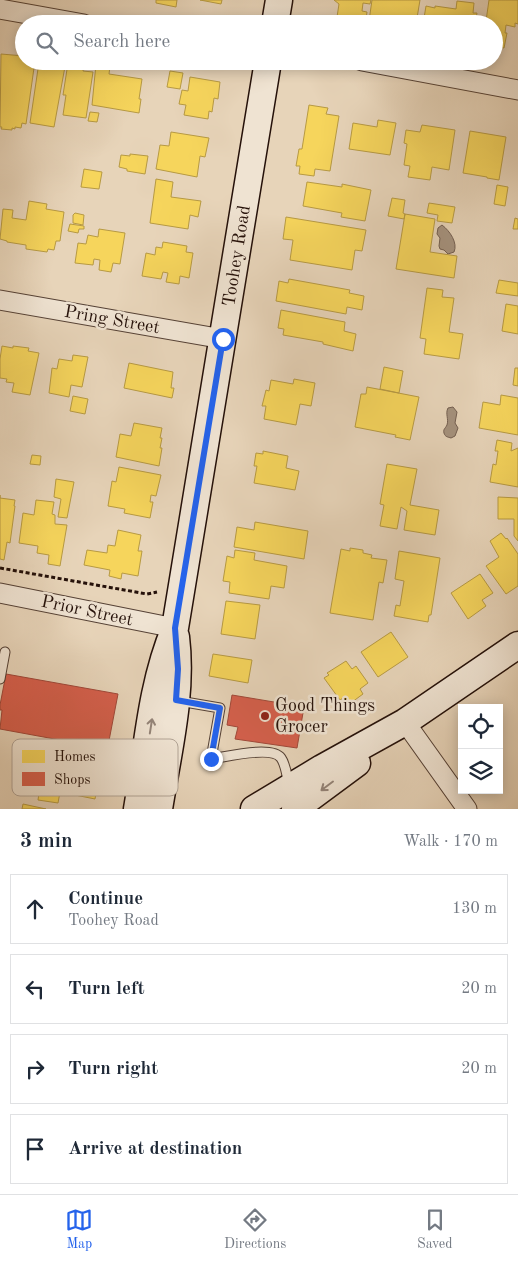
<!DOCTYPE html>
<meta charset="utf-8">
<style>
:root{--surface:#fff;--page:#f6f6f7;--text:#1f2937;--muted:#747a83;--line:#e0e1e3;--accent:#2563eb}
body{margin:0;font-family:"Old Standard TT",serif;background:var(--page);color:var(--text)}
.controls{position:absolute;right:15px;bottom:15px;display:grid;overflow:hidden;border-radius:0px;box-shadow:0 2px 12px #0003}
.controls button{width:45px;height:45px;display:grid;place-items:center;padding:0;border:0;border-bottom:1px solid var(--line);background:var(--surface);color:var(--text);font:25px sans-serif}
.stop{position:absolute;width:15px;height:15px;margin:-11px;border:4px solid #2563eb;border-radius:50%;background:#fff}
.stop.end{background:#2563eb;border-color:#fff;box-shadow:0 1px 5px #0008}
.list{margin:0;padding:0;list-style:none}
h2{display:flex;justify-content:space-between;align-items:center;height:65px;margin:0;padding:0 20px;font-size:21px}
h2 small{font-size:16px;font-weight:400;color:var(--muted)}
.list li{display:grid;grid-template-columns:32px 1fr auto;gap:15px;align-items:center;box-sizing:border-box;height:70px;margin:0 10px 10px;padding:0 10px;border:1px solid var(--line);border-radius:0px}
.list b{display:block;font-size:19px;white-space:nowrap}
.list p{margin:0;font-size:16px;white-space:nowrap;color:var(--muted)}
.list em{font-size:16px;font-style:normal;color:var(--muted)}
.icon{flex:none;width:28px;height:28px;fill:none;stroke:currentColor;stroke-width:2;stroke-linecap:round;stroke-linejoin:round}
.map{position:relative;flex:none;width:518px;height:809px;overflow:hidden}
.search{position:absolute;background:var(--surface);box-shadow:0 2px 12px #0003;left:15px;right:15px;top:15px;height:55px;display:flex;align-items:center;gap:12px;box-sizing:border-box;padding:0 18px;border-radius:28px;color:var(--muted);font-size:19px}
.sheet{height:385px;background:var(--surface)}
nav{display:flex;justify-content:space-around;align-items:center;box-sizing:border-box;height:70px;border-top:1px solid var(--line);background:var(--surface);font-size:14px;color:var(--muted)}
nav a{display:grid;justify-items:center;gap:2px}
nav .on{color:var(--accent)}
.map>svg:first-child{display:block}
</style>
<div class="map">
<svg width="518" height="809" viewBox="0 0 518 809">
<rect width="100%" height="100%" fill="#e7d4b9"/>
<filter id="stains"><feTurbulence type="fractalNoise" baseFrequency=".004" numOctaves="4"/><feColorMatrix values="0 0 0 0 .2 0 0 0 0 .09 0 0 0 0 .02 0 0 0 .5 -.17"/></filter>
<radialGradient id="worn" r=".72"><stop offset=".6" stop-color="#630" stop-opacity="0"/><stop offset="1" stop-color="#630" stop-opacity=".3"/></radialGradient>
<!-- water -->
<path fill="#a5927e" stroke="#725e50" d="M442,225c8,6 16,18 12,27l-6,2 -4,-4 -4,-1 -1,-3 1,-8 -3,-4 1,-6z
M453,407l4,5 -2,11 3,5 -3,8 -4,2c-3,-1 -6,-1 -7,-5 -1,-4 1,-4 3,-8 2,-6 -2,-11 1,-17z"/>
<!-- homes -->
<path fill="#f6d55c" stroke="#b79a43" d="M156,0h21l-1,7 -20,-4z
M200,0h22l-1,4z
M334,0h37l-1,4 -7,-1 -1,8 5,1 -1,7 -5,-1v3l-24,-4 2,-13z
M372,0h48l-4,24h-33l-14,-3z
M489,0h29v24l-3,-1v4l-9,-2 -1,8h2l-3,15 -7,-1 -3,15 -4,-1h4v-37h-7l1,-3h-2z
M457,1l17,2 -1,10h4l-2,11h-52l3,-18 9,2v-2l21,3z
M1,54l23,2v5h11l-9,63 -4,-1 -1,5 -6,-1v2l-3,-1v2l-11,-1 1,-2h-2z
M41,61h25l-12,66 -24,-4 9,-61z
M68,63l16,2 -1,6 10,1 -7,46 -23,-3 3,-20h-3z
M96,64l14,2 -1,8 33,5 -3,20h2l-2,14 -47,-8z
M170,71l13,2 -3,16 -13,-2z
M190,77l30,5 -2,17 -4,-1 -2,14 -3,-1 -1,8 -24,-4 2,-10 -7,-1 3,-14 6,1z
M309,105l19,3 -2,6 13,2 -9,55 -15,-2 -1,7 -15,-2 1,-8h-4l3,-17h3z
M90,112l9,1 -2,9 -9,-1z
M378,120l18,3 -6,32 -41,-6 4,-26 24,4z
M422,125l33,5 -6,40 -17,-3 -2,13 -22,-3 2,-11 -6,-1 3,-21 -3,-1 2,-13 14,2z
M470,131l36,6 -7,43 -12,-2v-1l-24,-4z
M171,132l38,6 -4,19 -5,-1 -3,21 -41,-8 4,-24 9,1z
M130,154l18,2 -3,18 -18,-3v-2l-8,-2 2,-12 9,1z
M84,169l18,3 -3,17 -18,-2z
M156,179l17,3 -2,15 30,4 -3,16 -8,-2 -2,14 -38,-6z
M307,182l35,5v-3l29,6 -6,31 -24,-4 1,-4 -39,-7z
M497,185l11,2 -3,19 -11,-2z
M392,198l13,2 -2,13 2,1 -1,5 -16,-3z
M29,201l18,3 -1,5 18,3 -4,29h-4l-2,9 -6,-1 -1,3 -21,-3v-4l-19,-3v-1l-7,-2 3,-30 10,1 -1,8 14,2z
M429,203l26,4 -3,16 -15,-2 1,-6 -11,-2z
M75,213l9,2 -1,10 -10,-2v-8z
M405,214l30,5 -5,33 27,4 -3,22 -58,-9z
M286,217l80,13 -4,21 -7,-1 -3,20 -62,-10 3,-20 -10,-1z
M515,218l3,1v10h-5z
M70,224l14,2v3h-5l-1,4 -10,-2z
M99,229l26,4 -5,31 -7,-1 -2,9 -12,-2 1,-10 -6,-1 -1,6 -18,-2 3,-20 8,1 2,-9 10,2z
M163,242l24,4 -1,6 7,1 -4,25 -9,-2 -1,8 -13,-2 2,-9 -5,-1 -2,7 -19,-3 4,-23 9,2 1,-8 6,1z
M289,279l61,11 -1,3 15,3 -2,14 -15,-3 -1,7 -70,-13 3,-20 9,2z
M499,280l19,3v13l-22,-3z
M427,288l16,2 -1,7 12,1 -5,34 14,2 -4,25 -35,-5 2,-15 -6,-1z
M506,304l12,2v28l-16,-3z
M281,310l64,12 -1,9 12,3 -3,17 -30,-7v-2l-40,-7 1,-6 -6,-1z
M2,346l11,2v-2l16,2 -1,3 11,2 -9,42 -18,-3 2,-9 -8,-1 1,-3 -7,-1v-19z
M73,355l15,2 -6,30 -11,-2 -2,12 -20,-4 3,-25 5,1 2,-10 13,2z
M129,363l44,9 -2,16h3l-2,10 -48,-10z
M384,367l19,4 -4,22 -19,-4z
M515,368h3v18l-5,-1z
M294,379l21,4 -4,23 -11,-2 -4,21 -32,-6 2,-13h-4l4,-16 3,1 2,-11 22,4z
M367,387l52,10 -9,43 -15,-3 1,-2 -41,-8 6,-33h5z
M501,395l17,3v37l-39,-7 4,-26 17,3z
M73,396l15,3 -3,15 -15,-3z
M134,423l28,5 -2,10h2l-2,10h2l-3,18 -43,-9 4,-23 11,2z
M497,440l15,3 -1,8 7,-3v39l-28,-5 3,-18 3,1 2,-14h-3z
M263,451l25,5 -2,12 13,3 -4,19 -41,-7 3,-17h-3l2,-13 7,1z
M32,455l9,1 -1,9 -10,-1z
M387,464l30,5 -7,36 29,5 -4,25 -31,-5 3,-19 -6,-4 -4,22 -17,-3 4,-21 -4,-1z
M119,467l42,8 -5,21 -5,-1 -1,7h3l-3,16 -26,-5 1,-4 -17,-3 4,-25 4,1z
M56,479l18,3 -7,36 -9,-1 3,-18 -7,-2z
M0,495v3l15,2 -1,6h1l-5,37 -3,-1 -3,18 -4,-1z
M498,497l20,1v43l-4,-5v-17h-16z
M36,500l18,2 -2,12 3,1v9l12,1 -7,41 -12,-2 1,-9 -12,-2 1,-7 -19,-3 4,-30 11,2z
M255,522l53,9 -4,28 -70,-12 3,-20 17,3z
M118,530l23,5 -3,16h4l-4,25 -16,-3 -1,6 -12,-3 1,-6 -26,-5 3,-15 20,3 1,-8 7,1z
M501,533l5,6 1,-1 11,16v32l-12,8 -20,-28 13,-9 -9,-16z
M350,548l13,2v3l9,2 -1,3 16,2 -4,23 -4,-1 -6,38 -43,-7 11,-64 9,2z
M235,550l20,3 -1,7 33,6 -3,22 -13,-2 -2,13 -40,-6 1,-11 -7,-1 4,-25 7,2z
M399,551l41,7 -9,57h-2l-1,7 -34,-6 2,-11 4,1 4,-25 -9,-2z
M480,574l13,19 -11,7 4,6 -18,13 -17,-26z
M226,601l34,4 -5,34 -34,-5z
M391,632l17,25 -30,20 -17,-25z
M213,654l39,6 -4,23 -39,-7z
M346,661l6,8 4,-3 12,17 -8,6 3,5 -15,11 -5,-7 -3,2 -16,-22 5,-3 -2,-2z
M84,758l18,3 -7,38 -35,-7 -2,11 -20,-3 2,-14h5l4,-22 17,3z
M23,804l23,5h-24z"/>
<!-- shops -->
<path fill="#d6604d" stroke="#a14839" d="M6,674l112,20 -11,57 -23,-5 -1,6 -8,-2 1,-4 -6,-2 1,-2 -71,-13 2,-19h-2v-5z
M232,695l72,12 -7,41 -62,-9 3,-12 -11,-2z"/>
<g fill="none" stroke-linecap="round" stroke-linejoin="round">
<defs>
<path id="lane" d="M0,679l5,-27
M179,701l41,7 -9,51c15,-2 61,-14 70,-1 5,7 6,19 8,27"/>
<path id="street" d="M0,9l84,15
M362,61l156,29
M0,300l223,39
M0,593l175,35
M405,722l62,87"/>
<path id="secondary" d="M275,24l4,-24
M137,809c10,-59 14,-125 38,-181l93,-567
M159,809c9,-57 24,-115 17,-172
M254,809l68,-41 83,-46 113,-77
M295,809l62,-46"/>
</defs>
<!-- lane casing -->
<use href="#lane" stroke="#564236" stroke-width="11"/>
<!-- street casing -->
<use href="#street" stroke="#564236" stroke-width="21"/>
<!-- secondary casing -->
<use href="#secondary" stroke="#25110a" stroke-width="29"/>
<!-- path -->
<path stroke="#25110a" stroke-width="3" stroke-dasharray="4 2.5" stroke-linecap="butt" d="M0,568l147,26 10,-2"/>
<!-- lane -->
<use href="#lane" stroke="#efe3d2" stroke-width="9"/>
<!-- street -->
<use href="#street" stroke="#efe3d2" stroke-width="19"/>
<!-- secondary -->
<use href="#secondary" stroke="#efe3d2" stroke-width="26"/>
</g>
<!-- one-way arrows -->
<defs><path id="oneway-shaft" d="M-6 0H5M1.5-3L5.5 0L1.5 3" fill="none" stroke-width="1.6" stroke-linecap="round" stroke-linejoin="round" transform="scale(1.25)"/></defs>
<g stroke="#948478">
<use href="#oneway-shaft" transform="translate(151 726) rotate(-81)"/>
<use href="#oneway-shaft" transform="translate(327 786) rotate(143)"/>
</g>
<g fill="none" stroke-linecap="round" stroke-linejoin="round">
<!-- route -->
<path stroke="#2563eb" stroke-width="6" d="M211,759l9,-51 -44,-8 2,-31 -3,-41 48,-289"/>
</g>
<!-- markers -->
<circle fill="#8f2418" stroke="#efe3d2" stroke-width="2" cx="265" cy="716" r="5"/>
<g text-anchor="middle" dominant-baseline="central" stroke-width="5" stroke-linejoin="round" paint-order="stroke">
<!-- street labels -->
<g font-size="18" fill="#25110a" stroke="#efe3d2">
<text transform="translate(237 256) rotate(-81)">Toohey Road</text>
<text transform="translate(112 320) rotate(10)">Pring Street</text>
<text transform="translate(87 611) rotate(12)">Prior Street</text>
</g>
<!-- poi labels -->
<g font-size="18" fill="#25110a" stroke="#efe3d2" text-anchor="start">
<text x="275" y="706">Good Things<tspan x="275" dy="21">Grocer</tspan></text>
</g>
</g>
<!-- legend -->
<rect x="12" y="739" width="166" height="57" rx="8" fill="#efe3d2" stroke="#b2a496" stroke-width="1"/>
<rect x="22" y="750" width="23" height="13" fill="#f6d55c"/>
<rect x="22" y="772" width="23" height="14" fill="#d6604d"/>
<g font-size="14" fill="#25110a">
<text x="54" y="761">Homes</text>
<text x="54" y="784">Shops</text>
</g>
<rect width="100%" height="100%" filter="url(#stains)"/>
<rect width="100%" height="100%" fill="url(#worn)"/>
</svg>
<div class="controls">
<button><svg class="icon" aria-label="locate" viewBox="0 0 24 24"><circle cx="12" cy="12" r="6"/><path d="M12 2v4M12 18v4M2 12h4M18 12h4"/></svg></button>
<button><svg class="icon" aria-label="layers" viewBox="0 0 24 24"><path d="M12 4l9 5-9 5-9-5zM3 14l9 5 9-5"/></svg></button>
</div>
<div class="stop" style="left:223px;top:339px"></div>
<div class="stop end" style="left:211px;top:759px"></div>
<div class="search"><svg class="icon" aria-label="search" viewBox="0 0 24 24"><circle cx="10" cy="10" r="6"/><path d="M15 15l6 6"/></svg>Search here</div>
</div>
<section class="sheet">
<h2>3 min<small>Walk · 170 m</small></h2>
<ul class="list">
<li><svg class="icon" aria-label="ahead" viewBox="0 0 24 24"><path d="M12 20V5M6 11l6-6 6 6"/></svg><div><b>Continue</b><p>Toohey Road</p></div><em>130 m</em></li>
<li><svg class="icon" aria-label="left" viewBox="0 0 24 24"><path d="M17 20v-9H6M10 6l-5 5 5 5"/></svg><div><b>Turn left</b></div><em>20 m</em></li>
<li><svg class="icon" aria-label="right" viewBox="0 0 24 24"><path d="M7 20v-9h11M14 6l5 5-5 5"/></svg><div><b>Turn right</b></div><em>20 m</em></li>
<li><svg class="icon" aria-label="arrive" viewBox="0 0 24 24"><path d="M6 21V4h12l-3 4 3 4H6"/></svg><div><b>Arrive at destination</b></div></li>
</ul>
</section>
<nav>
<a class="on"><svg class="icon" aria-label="map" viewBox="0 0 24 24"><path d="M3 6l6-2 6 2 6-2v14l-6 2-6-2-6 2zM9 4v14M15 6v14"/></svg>Map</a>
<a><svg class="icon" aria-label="directions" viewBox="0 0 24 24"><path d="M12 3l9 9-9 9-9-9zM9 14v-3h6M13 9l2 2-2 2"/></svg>Directions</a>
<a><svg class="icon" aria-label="saved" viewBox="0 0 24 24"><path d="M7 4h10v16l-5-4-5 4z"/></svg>Saved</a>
</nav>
